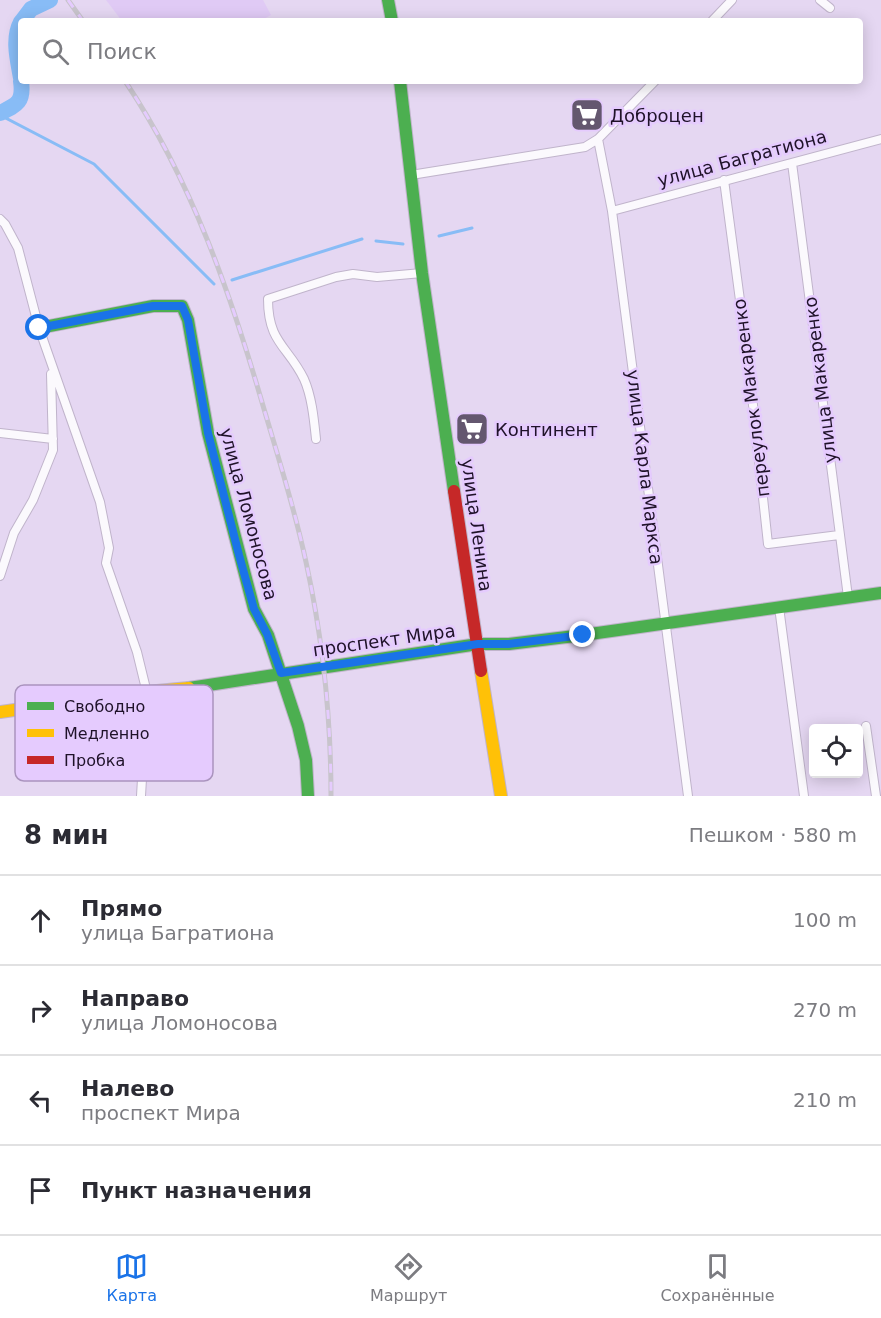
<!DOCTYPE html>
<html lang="ru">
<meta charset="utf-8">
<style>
:root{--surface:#fff;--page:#f7f7f7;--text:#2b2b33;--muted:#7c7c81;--line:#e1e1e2;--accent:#1a73e8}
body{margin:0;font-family:"DejaVu Sans",sans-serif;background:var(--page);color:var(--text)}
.controls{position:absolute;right:18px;bottom:18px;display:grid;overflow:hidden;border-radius:6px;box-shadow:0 3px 15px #0003}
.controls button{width:54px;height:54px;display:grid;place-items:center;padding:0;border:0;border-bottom:2px solid var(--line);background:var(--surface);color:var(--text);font:30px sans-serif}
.stop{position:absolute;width:18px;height:18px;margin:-14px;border:4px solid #1a73e8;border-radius:50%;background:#fff}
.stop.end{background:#1a73e8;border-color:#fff;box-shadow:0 2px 6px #0008}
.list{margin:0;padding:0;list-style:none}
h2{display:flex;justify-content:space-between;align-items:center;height:78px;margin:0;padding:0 24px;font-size:26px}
h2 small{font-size:20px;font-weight:400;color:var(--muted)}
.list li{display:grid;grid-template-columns:39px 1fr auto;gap:18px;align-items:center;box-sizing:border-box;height:90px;padding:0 24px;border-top:2px solid var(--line)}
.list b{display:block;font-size:22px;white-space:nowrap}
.list p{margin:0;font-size:20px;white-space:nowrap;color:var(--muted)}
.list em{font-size:20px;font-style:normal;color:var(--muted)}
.icon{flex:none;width:33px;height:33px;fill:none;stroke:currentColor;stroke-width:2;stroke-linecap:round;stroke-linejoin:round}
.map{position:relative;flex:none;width:881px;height:796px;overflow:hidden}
.search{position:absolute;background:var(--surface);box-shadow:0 3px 15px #0003;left:18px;right:18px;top:18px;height:66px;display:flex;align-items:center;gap:15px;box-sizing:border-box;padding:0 21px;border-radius:6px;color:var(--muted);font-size:22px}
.sheet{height:438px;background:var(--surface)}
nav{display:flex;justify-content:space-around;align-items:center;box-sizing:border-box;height:84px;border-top:2px solid var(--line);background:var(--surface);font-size:16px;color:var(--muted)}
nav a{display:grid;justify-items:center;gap:3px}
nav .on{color:var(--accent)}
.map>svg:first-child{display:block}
</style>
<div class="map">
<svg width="881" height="796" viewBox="0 0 881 796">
<rect width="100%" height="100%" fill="#e5d7f2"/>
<!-- built -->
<path fill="#e0caf5" d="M106,0h157l8,15 -11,6h-138z"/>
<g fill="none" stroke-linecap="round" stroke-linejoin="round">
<!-- stream -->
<path stroke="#88bcf6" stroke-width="3" d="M0,115l94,49 120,120
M439,236l33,-8
M376,241l27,3
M232,280l130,-41"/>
<!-- river -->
<path stroke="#88bcf6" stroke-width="16" d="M22,21l9,-12 19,-9
M21,22c-9,17 -3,38 0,56
M0,113c17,-8 24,-11 21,-32"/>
<defs>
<path id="street" d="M820,0l10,8
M712,21l20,-21
M598,139l14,72 76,585
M792,163l56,434
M411,175l174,-28 13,-8 57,-58
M724,180l25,188 19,176 71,-9
M612,211l269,-72
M0,219l5,5 13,24 21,80 61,174 9,46 -3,15 31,89 10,41 -6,103
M0,433l53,6
M316,439c-2,-19 -4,-42 -12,-60 -16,-33 -36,-36 -36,-80l68,-22 17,-3 24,3 45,-4
M0,576l14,-43 19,-33 20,-50 -2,-76
M779,607l25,189
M866,726l10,70"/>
<path id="fast" d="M388,0l4,21
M400,81l22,192 32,218
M39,328l114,-22h29l6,14 20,113 46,176 14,26 30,91 8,34 2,36
M189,688l289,-44h31l74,-9 298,-42"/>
<path id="slow" d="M481,671l20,125
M0,712l125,-18 64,-6"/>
<path id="jam" d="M454,491l27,180"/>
</defs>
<!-- street casing -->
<use href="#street" stroke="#c0b4cb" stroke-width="10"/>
<!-- fast casing -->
<use href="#fast" stroke="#c0b4cb" stroke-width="14"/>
<!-- slow casing -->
<use href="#slow" stroke="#c0b4cb" stroke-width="14"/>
<!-- jam casing -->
<use href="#jam" stroke="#c0b4cb" stroke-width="14"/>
<!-- street -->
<use href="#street" stroke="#fbf9fd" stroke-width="8"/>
<!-- fast -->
<use href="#fast" stroke="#4caf50" stroke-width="12"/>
<!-- slow -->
<use href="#slow" stroke="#ffc107" stroke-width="12"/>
<!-- jam -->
<use href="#jam" stroke="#c62828" stroke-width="12"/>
<defs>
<path id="rail" d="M68,0l15,21
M125,81c67,100 106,214 139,328 15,51 31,101 42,153 17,78 25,155 25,234"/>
</defs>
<!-- rail casing -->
<use href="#rail" stroke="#c8c4cc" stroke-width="5"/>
<!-- rail -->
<use href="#rail" stroke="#e5cbfe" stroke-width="3" stroke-dasharray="9" stroke-linecap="butt"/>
</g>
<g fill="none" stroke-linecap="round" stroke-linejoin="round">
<!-- route -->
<path stroke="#1a73e8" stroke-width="8" d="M39,328l114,-22h29l6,14 20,113 31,122 15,54 13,25 14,39 197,-29h30l75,-9"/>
</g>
<!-- icons -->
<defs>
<symbol id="supermarket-square" viewBox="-11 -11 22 22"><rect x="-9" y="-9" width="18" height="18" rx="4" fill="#64576f" stroke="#e5cbfe"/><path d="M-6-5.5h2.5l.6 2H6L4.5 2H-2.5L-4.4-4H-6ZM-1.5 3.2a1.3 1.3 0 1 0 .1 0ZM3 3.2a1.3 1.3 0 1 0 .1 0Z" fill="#fff"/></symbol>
</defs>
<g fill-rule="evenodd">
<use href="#supermarket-square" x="568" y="96" width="38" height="38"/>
<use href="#supermarket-square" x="453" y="410" width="38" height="38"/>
</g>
<g text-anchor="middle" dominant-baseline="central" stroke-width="5" stroke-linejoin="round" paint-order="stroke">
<!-- poi labels -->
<g font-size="18" fill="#1f1229" stroke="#e5cbfe" text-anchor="start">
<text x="610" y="115">Доброцен</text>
<text x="495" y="429">Континент</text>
</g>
<!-- street labels -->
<g font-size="18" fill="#1f1229" stroke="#e5cbfe">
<text transform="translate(742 158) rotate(-15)">улица Багратиона</text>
<text transform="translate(820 380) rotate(-97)">улица Макаренко</text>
<text transform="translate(751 398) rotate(-97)">переулок Макаренко</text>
<text transform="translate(645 467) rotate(83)">улица Карла Маркса</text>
<text transform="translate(249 514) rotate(75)">улица Ломоносова</text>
<text transform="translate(477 525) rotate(82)">улица Ленина</text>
<text transform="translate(384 640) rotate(-8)">проспект Мира</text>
</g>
</g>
<!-- legend -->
<rect x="15" y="685" width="198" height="96" rx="9" fill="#e5cbfe" stroke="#aa94be" stroke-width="1.5"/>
<rect x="27" y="702" width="27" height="8" fill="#4caf50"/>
<rect x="27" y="729" width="27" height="8" fill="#ffc107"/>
<rect x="27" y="756" width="27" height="8" fill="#c62828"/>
<g font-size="16" fill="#1f1229">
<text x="64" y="712">Свободно</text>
<text x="64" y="739">Медленно</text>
<text x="64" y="766">Пробка</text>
</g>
</svg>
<div class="controls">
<button><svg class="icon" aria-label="locate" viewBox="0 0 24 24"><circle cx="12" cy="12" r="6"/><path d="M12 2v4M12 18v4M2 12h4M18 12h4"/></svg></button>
</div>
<div class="stop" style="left:39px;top:328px"></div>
<div class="stop end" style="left:583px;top:635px"></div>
<div class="search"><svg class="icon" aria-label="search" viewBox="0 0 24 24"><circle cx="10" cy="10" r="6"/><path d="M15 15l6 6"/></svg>Поиск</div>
</div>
<section class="sheet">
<h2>8 мин<small>Пешком · 580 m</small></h2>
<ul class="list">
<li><svg class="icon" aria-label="ahead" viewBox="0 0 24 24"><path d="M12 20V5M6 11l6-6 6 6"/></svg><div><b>Прямо</b><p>улица Багратиона</p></div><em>100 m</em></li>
<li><svg class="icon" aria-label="right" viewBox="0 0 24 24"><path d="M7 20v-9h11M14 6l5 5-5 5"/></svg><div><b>Направо</b><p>улица Ломоносова</p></div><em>270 m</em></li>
<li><svg class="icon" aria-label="left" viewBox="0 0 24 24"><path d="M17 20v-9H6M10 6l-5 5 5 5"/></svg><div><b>Налево</b><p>проспект Мира</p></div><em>210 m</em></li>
<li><svg class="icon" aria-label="arrive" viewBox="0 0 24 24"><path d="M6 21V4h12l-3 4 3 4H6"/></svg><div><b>Пункт назначения</b></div></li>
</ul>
</section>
<nav>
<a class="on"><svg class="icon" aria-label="map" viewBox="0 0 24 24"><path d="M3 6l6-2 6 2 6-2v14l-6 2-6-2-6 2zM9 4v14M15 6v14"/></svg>Карта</a>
<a><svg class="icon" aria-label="directions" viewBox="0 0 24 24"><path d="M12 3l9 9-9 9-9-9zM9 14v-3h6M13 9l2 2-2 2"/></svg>Маршрут</a>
<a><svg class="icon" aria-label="saved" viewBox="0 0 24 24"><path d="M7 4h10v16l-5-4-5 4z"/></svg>Сохранённые</a>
</nav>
